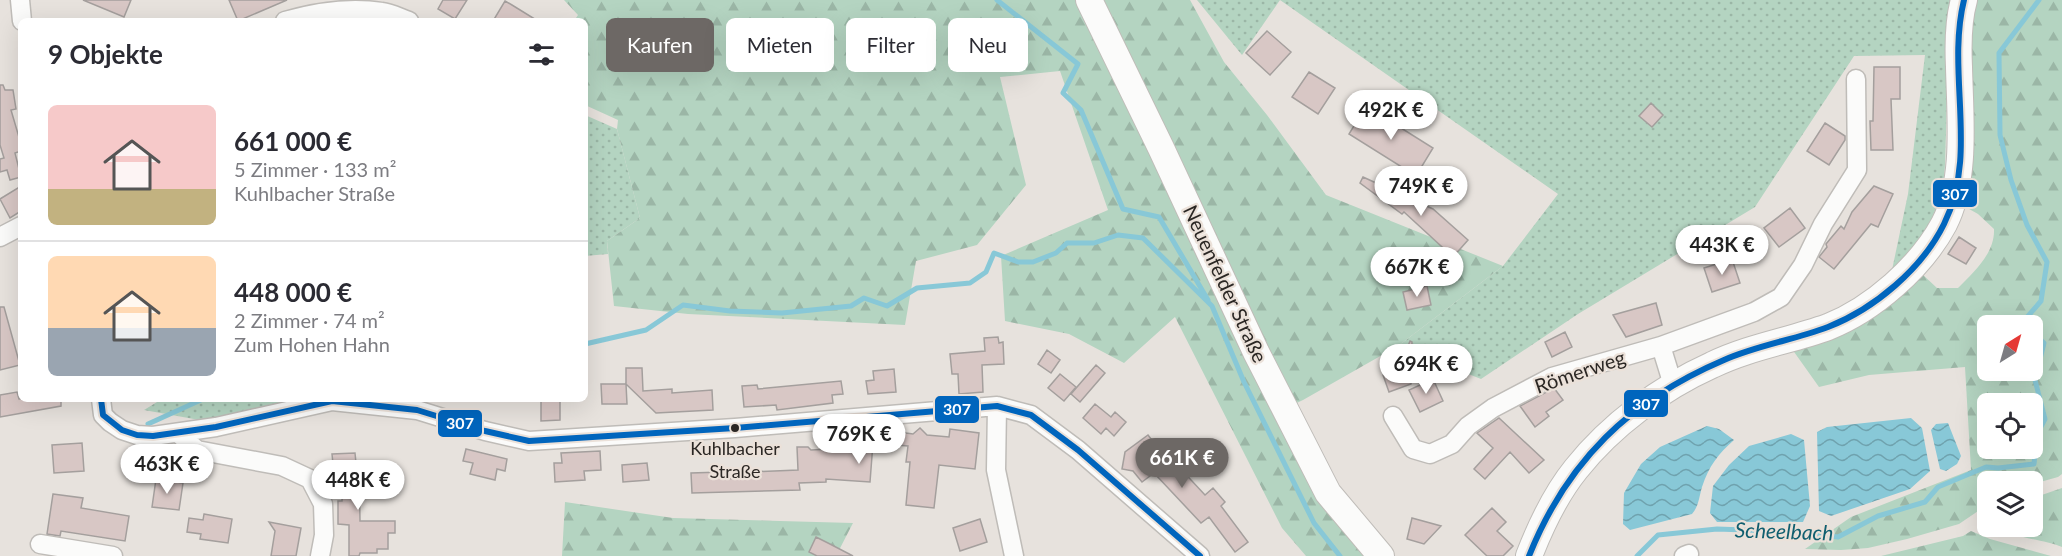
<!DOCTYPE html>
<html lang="de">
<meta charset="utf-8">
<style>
:root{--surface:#fff;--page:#f7f7f7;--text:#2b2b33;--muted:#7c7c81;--line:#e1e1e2;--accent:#6d6865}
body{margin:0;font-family:Lato,sans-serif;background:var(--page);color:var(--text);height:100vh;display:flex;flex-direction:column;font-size:22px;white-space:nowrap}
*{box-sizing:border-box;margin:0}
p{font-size:20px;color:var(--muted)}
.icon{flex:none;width:33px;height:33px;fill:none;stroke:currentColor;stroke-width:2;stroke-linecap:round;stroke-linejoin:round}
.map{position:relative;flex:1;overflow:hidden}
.drawer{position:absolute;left:18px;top:18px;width:570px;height:384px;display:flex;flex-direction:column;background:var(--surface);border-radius:9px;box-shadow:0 6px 24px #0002}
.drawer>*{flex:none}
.hud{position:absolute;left:606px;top:18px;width:570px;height:54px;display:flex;gap:12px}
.needle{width:39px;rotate:37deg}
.controls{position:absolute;left:1977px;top:315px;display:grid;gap:12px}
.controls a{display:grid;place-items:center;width:66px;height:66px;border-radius:9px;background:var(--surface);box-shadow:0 6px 24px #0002;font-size:30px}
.price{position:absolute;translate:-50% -51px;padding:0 14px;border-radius:21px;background:#fff;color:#222;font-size:20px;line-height:39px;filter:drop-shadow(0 2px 3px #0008)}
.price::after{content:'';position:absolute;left:50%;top:36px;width:18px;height:14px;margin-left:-9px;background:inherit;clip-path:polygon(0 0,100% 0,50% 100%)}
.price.current{background:var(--accent);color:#fff}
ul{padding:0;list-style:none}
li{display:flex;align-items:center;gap:18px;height:150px;padding:0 30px}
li+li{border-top:2px solid var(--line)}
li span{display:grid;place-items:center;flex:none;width:168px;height:120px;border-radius:9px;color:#555}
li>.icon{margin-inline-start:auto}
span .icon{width:72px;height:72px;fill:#fffc;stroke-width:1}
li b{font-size:26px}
h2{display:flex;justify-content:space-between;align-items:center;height:72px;padding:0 30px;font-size:26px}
.pill{padding:0 21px;border-radius:9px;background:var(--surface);box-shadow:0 6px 24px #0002;font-size:21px;line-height:54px}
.pill.current{background:var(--accent);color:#fff}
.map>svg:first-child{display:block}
.grass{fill:url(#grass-dots)}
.forest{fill:url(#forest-firs);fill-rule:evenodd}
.water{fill:url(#water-waves)}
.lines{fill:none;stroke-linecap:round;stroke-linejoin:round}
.stream{stroke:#88c8d7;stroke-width:5}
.building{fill:#d8c7c5;stroke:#a49f9d;stroke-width:1.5}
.street-casing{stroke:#bfbcb8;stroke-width:21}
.secondary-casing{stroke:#bfbcb8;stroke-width:28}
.street{stroke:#fbfbfa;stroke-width:18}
.secondary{stroke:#fbfbfa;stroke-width:26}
.bus-1-casing{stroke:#ebe1d9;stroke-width:10}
.bus-1{stroke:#0065bd;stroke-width:6}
.bus-dot{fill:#2b2724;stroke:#ebe1d9;stroke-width:2}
.labels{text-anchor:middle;stroke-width:4.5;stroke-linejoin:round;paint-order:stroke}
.bus-label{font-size:18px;fill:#2b2724;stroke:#ebe1d9}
.street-label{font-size:20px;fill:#2b2724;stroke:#ebe1d9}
.water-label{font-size:21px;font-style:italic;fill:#105e6f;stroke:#ebe1d9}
.line-badge{stroke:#ebe1d9;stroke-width:2}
.badge-label{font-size:16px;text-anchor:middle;font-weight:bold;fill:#fff}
</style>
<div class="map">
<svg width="2062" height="556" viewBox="0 0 2062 556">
<defs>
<pattern id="grass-dots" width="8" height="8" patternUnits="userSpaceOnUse" patternTransform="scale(1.5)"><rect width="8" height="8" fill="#b4d4c1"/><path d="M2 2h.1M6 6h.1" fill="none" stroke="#9bb6a6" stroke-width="1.8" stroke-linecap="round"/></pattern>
<pattern id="forest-firs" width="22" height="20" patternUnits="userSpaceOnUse" patternTransform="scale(1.5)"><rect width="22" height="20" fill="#b4d4c1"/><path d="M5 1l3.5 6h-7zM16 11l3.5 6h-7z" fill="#9bb6a6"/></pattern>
<pattern id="water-waves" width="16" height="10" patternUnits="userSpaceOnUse" patternTransform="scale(1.5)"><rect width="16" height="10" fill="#88c8d7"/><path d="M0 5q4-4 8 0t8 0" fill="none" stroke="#6fa2ae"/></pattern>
</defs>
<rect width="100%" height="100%" fill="#e7e2dd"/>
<path class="grass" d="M 1197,0 L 1951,0 C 1946,44 1947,89 1946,134 C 1945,153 1946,175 1941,193 C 1933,223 1916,251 1892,270 L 1908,194 L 1925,55 L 1854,56 L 1755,207 L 1578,314 L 1481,379 L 1398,346 L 1503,266 L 1558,194 L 1280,0 L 1242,55 Z
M 585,115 L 617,129 L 640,218 L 607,241 L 608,254 L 585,256 Z
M 162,399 L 316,399 L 216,423 L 144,410 Z"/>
<path class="forest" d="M 564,0 L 1190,0 L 1224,62 L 1267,115 L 1326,195 L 1503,266 L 1398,346 L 1303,400 L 1276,413 L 1330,512 L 1364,556 L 1306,556 L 1282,528 L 1175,317 L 1124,363 L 1069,334 L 1005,321 L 1001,256 L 1108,210 L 1060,71 L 1000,77 L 1026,185 L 977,245 L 916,261 L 905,325 L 688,314 L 614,306 L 607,241 L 640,218 L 617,129 L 618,120 L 585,105 L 585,21 L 574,21 L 578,15 Z
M 1972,0 L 2062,0 L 2062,474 L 2058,477 L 2033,484 L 2032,482 L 1988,482 L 1987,505 L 1959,524 L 1907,539 L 1868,548 L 1841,550 L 1805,549 L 1851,517 L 1971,470 L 1965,367 L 1869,375 L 1819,387 L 1792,349 L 1921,273 L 1937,288 L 1958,288 C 1974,272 1995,253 1994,229 L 1978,214 L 1962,205 L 1969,103 ZM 1988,326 L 2032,326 L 2032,370 L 1988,370 ZM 1988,404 L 2032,404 L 2032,448 L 1988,448 Z
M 2062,488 L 2062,547 C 2044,539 2014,539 2000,527 L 2032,526 L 2033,498 Z
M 565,502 L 673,518 L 853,523 L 836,556 L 562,556 Z
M 1971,531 L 1990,539 L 2051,556 L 1881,556 L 1963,536 Z"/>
<path class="water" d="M 1911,418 L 1922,428 L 1930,471 L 1910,489 L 1831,516 L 1819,511 L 1817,432 L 1827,427 Z
M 1948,423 L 1961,456 L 1957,464 L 1946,471 L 1940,469 L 1931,430 L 1936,424 Z
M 1707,426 L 1719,429 L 1734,440 C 1718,454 1709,466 1702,487 C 1699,497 1699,506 1692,514 L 1630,530 L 1623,524 L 1624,493 L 1641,464 L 1660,447 Z
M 1791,434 L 1804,440 L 1810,506 L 1803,522 L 1717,522 L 1710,513 L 1713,486 L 1729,465 L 1749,446 Z"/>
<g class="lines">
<path class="stream" d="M 997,0 L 1078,64 L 1063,93 L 1081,110 L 1123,209 L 1159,217 L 1208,300
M 2026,326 L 2023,322 L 2041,301 L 2047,262 L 2027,225 L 2011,180 L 2000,135 L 1999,53 L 2039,0
M 585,344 L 646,330 L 683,305 L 730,311 L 782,313 L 851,306 L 864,298 L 887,306 L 917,288 L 970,283 L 986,272 L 994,253 L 1018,262 L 1033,262 L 1056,253 L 1067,243 L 1094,243 L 1118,235 L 1143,238 L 1212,306 L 1244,382 L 1314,523 L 1340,556
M 148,424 L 203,399
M 1637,556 L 1658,535 L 1717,529 L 1799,532 L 1838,537 L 1878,516 L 1925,502 L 1938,487 L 1986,467 L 1998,468 L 2034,464 L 2037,434 L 2045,419 L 2035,380 L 2044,343 L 2032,332"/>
</g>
<path class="building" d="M 83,0 L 131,0 L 124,17 Z
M 229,0 L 287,0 L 238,21 Z
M 443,0 L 467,0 L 455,19 L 438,9 Z
M 505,1 L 512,5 L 538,21 L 493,21 Z
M 1267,31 L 1291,52 L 1270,75 L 1246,53 Z
M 1874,67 L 1900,67 L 1900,99 L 1891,99 L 1893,150 L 1871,150 L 1870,121 L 1873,121 Z
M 1309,72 L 1335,88 L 1318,114 L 1292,97 Z
M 0,85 L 3,85 L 5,90 L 13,90 L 16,109 L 11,110 L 21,144 L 21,151 L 15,153 L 21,177 L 10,180 L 7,170 L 0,172 L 0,159 L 4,158 L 0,145 Z
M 1651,103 L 1663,115 L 1652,127 L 1639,116 Z
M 1366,106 L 1433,148 L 1416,176 L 1349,134 Z
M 1825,123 L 1845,136 L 1845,140 L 1829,165 L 1807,151 Z
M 1363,177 L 1433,209 L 1468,240 L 1453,257 L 1404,212 L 1402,214 L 1360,183 Z
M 21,186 L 21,211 L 10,218 L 0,199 Z
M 1874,186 L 1893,194 L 1878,227 L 1871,224 L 1834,269 L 1819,257 L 1827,247 L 1826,244 L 1841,226 L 1844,229 L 1852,212 Z
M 1790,208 L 1805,228 L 1779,247 L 1764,228 Z
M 1959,237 L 1976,248 L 1966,264 L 1948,254 Z
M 1732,259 L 1740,283 L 1712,292 L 1704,268 Z
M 1427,286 L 1431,305 L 1407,310 L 1403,292 Z
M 1656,303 L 1662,325 L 1626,337 L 1613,315 Z
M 0,307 L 4,307 L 20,365 L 0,370 Z
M 1565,332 L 1572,347 L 1552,357 L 1545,342 Z
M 998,337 L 999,343 L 1003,342 L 1004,364 L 982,365 L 983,392 L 959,394 L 958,374 L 952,374 L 950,354 L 985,351 L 984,338 Z
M 1410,341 L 1412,342 L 1411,384 L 1389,392 L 1383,375 L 1399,369 Z
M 1047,350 L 1060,360 L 1051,373 L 1038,364 Z
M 1096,365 L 1105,373 L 1080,402 L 1071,394 Z
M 626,368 L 642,368 L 643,391 L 672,389 L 672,393 L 712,390 L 713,410 L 656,413 L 626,384 L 627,404 L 602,404 L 601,384 L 626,384 Z
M 894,369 L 896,392 L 868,394 L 866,381 L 874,380 L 873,371 Z
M 1060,374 L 1076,387 L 1064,401 L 1048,388 Z
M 1433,379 L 1443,401 L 1420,412 L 1409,390 Z
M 841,381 L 843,394 L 832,395 L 833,403 L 777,410 L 776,405 L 744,407 L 742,386 L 757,385 L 758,389 Z
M 1554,388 L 1563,400 L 1546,412 L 1549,416 L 1535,427 L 1520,406 Z
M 17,392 L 19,399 L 61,399 L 61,406 L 0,417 L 0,395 Z
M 541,400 L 560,400 L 560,420 L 541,421 Z
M 1095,404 L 1111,417 L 1115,412 L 1126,422 L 1114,436 L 1106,428 L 1101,434 L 1083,418 Z
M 1499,418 L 1544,460 L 1529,473 L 1510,452 L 1485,479 L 1474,469 L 1493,448 L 1477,433 Z
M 892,426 L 906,433 L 913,434 L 920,428 L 927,435 L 949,437 L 950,429 L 979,433 L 975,469 L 939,465 L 934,508 L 906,505 L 910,462 L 906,462 L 908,446 L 873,443 L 870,482 L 826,479 L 826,482 L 799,483 L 800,490 L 692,493 L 691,473 L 722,472 L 722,479 L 747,478 L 747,472 L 798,470 L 797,447 L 808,447 L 811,450 L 830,449 L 830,438 L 873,442 L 871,428 Z
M 1148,435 L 1174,469 L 1178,466 L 1205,495 L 1213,488 L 1225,502 L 1221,506 L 1248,542 L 1235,552 L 1209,517 L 1201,523 L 1154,473 L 1142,482 L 1133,471 L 1122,469 L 1125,452 Z
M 82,443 L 84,471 L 54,473 L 52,445 Z
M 466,449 L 507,459 L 505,471 L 497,469 L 495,480 L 470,474 L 473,463 L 463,461 Z
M 600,451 L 601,470 L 584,471 L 585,480 L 555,482 L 554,463 L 562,463 L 561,453 Z
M 355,453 L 356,463 L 359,463 L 360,521 L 395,521 L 395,533 L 388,533 L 388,549 L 377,549 L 377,553 L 360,553 L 359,556 L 349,556 L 349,525 L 338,524 L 338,501 L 342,501 L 343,474 L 334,474 L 332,454 Z
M 149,454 L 162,456 L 161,469 L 147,468 Z
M 647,463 L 649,480 L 623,482 L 622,465 Z
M 156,479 L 183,483 L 179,510 L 152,507 Z
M 53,494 L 83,498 L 81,508 L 129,516 L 125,541 L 61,531 L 60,536 L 47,534 Z
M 1492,508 L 1506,522 L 1497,531 L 1513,546 L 1503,556 L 1487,556 L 1465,535 Z
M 204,514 L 232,519 L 228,543 L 200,539 L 201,534 L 187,532 L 189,518 L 203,520 Z
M 1412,518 L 1441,526 L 1424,544 L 1407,539 Z
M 980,519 L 987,542 L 960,551 L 953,528 Z
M 269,522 L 301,528 L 296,556 L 271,556 L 275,531 Z
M 816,537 L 828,543 L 853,556 L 817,556 L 809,552 Z"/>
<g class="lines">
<g class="street-casing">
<path id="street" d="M 20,0 L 22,21
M 285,21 C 316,12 351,7 382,12 C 391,13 400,18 409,21
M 0,237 L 21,226
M 1673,385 L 1661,346 L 1754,312 L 1781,297 L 1803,265 L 1823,224 L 1857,170 L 1856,79
M 101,399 L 103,415 L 110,422 L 122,430 L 137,435 L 153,436 L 216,427 L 332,401 L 417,410 L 485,431 L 529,441 L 735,428 L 997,406 L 1031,415 L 1078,450 L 1200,556
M 997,406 L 996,470 L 1014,556
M 1393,416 L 1413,449 L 1430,454 L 1452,444 L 1468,426 L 1493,408 L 1552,377 L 1661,346
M 178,433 L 197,450 L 282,466 L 310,479 L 323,504 L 324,535 L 320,556
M 40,544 L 113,556
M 1684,556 L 1689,554"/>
</g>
<g class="secondary-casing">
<path id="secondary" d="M 1089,0 L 1161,148 L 1256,352 L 1328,493 L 1381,556
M 1529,556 C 1541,525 1555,495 1576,469 C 1611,425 1661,388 1712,365 C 1749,347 1789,341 1828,327 C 1873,309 1921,267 1944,224 C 1967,179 1960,116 1959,67 C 1958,46 1958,21 1964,0"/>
</g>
<use href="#street" class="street"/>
<use href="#secondary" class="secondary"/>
<g class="bus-1-casing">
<path id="bus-1" d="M 101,399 L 103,415 L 122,430 L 137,435 L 153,436 L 216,427 L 332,401 L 417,410 L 485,431 L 529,441 L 735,428 L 997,406 L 1031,415 L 1078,450 L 1200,556
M 1529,556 C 1567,461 1630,400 1724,360 C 1758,345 1794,340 1828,327 C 1874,309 1922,269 1944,224 C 1979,154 1946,73 1964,0"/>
</g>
<use href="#bus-1" class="bus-1"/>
</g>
<circle class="bus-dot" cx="735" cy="428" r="5"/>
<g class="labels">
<g class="bus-label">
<text x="735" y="455">Kuhlbacher<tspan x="735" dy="23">Straße</tspan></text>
</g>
<g class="street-label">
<text transform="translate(1225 284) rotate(65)" y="7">Neuenfelder Straße</text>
<text transform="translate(1580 372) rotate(-19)" y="7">Römerweg</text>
</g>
<g class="water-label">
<text transform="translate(1784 532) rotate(2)" y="7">Scheelbach</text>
</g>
</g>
<g class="line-badge">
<rect x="1932" y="179" width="46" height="29" rx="6" fill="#0065bd"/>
<rect x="1623" y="389" width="46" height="29" rx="6" fill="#0065bd"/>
<rect x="934" y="395" width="46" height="29" rx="6" fill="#0065bd"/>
<rect x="437" y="409" width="46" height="29" rx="6" fill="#0065bd"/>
</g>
<g class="badge-label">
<text x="1955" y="200">307</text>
<text x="1646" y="410">307</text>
<text x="957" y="415">307</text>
<text x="460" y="429">307</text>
</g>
</svg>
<div class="controls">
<a><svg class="needle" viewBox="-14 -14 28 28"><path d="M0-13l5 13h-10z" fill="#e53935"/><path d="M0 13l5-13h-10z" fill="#7c7c81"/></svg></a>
<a><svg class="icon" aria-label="locate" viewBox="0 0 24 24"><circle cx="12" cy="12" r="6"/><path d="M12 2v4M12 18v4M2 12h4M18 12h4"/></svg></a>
<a><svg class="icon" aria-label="layers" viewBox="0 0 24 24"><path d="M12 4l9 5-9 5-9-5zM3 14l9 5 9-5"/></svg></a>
</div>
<b class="price" style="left:1391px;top:141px">492K €</b>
<b class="price" style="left:1421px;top:217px">749K €</b>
<b class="price" style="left:1722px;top:276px">443K €</b>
<b class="price" style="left:1417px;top:298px">667K €</b>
<b class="price" style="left:1426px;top:395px">694K €</b>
<b class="price" style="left:859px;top:465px">769K €</b>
<b class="price current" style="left:1182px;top:489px">661K €</b>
<b class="price" style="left:167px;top:495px">463K €</b>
<b class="price" style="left:358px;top:511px">448K €</b>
<div class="hud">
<a class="pill current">Kaufen</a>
<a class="pill">Mieten</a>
<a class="pill">Filter</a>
<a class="pill">Neu</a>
</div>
<section class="drawer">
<h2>9 Objekte<svg class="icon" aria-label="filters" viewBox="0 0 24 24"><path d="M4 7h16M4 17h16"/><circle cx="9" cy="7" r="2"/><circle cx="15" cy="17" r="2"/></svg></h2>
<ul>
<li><span style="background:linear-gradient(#f6c9c9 70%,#c2b280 0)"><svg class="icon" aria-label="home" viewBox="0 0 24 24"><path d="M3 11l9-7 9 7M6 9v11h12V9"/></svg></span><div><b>661 000 €</b><p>5 Zimmer · 133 m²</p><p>Kuhlbacher Straße</p></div></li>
<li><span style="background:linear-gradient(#ffd9b3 60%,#9aa5b1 0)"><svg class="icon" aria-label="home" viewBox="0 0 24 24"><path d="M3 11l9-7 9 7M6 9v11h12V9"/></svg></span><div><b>448 000 €</b><p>2 Zimmer · 74 m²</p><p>Zum Hohen Hahn</p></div></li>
</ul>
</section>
</div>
